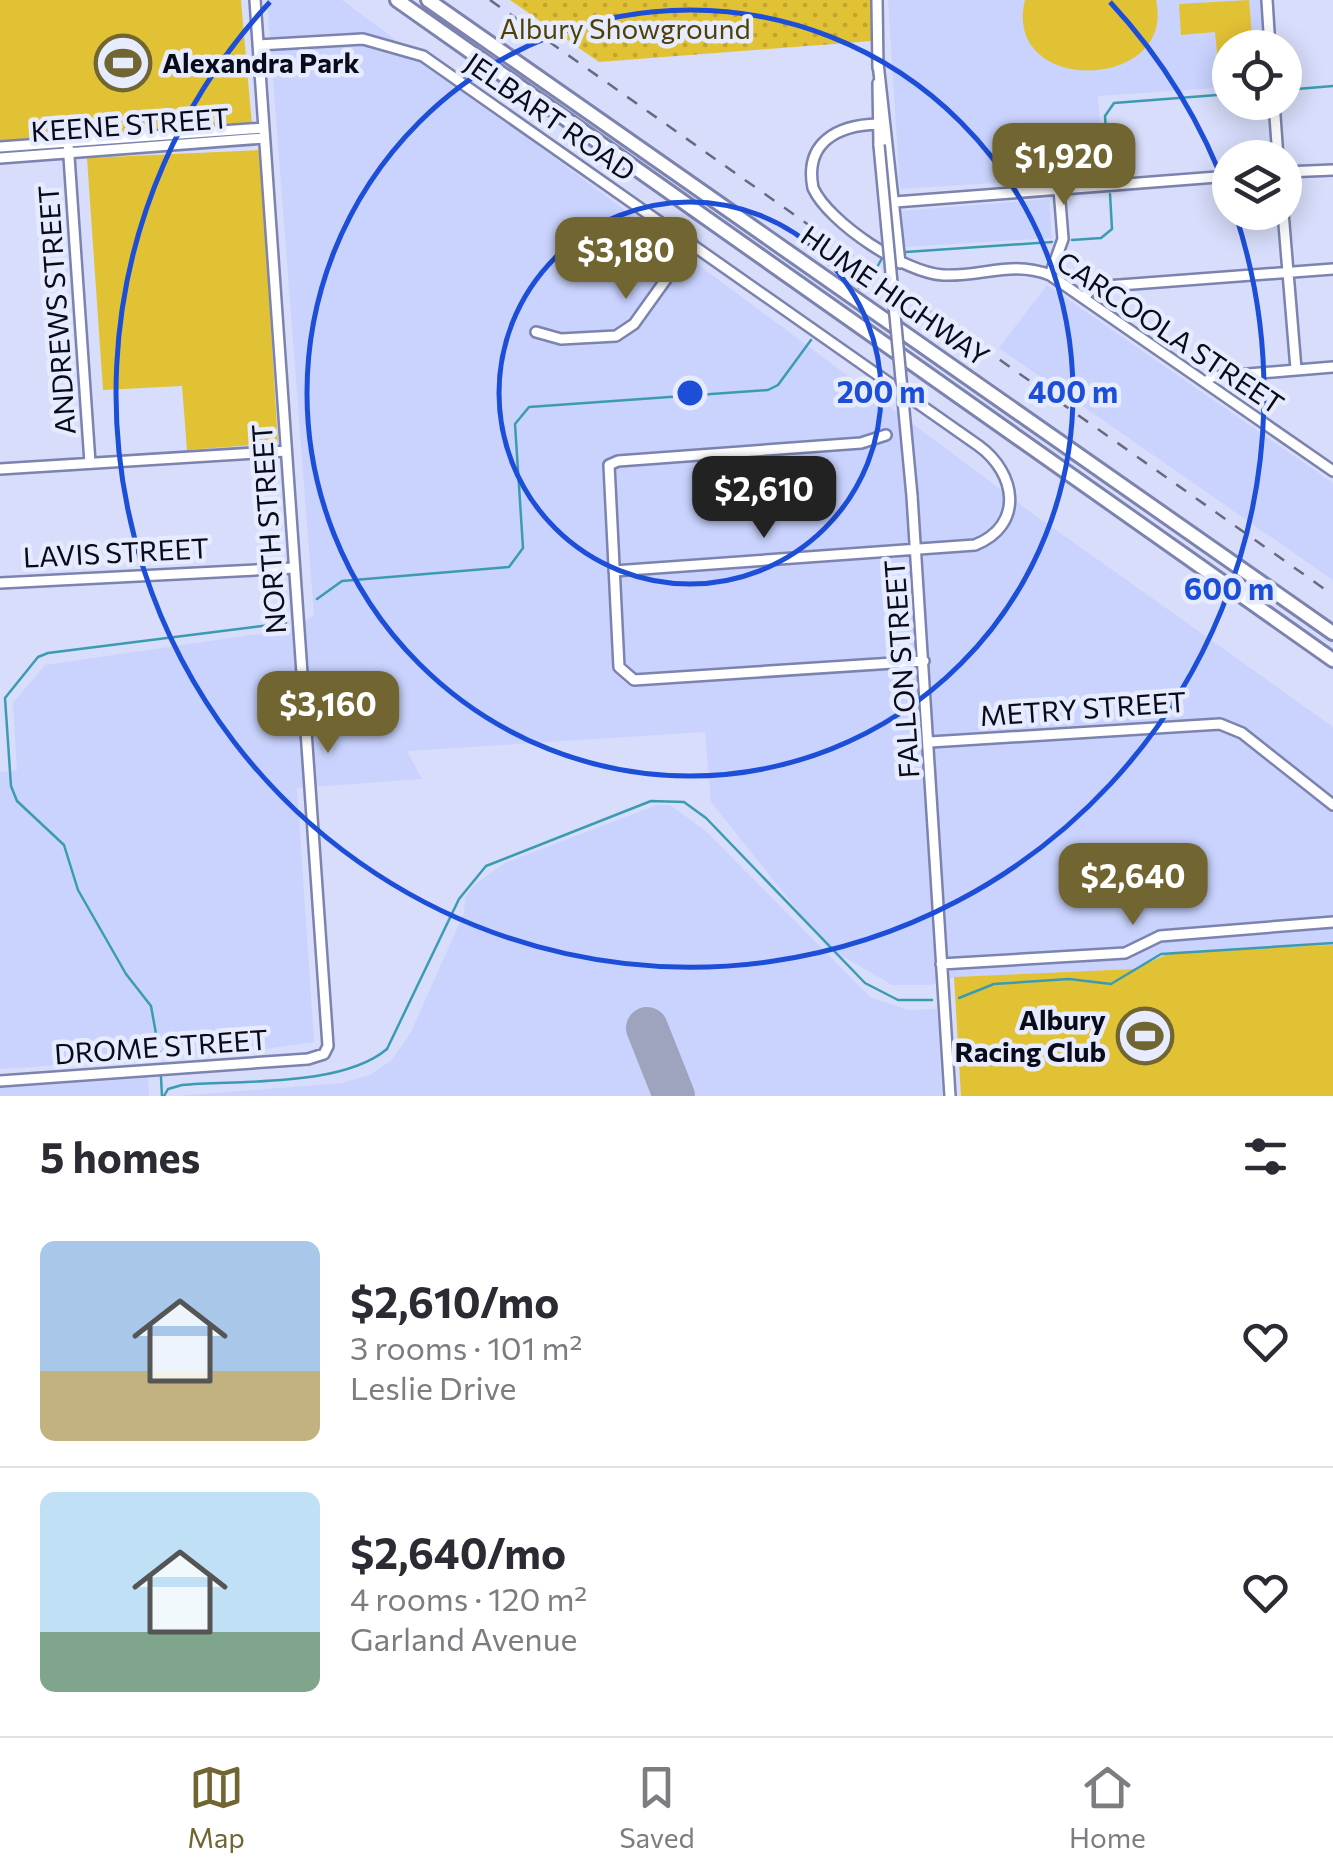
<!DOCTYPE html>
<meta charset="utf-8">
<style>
:root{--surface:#fff;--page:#f2f2f3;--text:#2b2b33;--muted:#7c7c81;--line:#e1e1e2;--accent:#716532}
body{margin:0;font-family:Commissioner,sans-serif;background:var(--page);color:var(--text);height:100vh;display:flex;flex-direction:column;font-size:38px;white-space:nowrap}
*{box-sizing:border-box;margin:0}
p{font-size:32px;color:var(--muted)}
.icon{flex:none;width:55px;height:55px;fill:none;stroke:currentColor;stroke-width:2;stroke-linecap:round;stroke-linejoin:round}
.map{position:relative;height:1096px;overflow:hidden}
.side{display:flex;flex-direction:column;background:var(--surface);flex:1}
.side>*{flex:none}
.controls{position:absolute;left:1212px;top:30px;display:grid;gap:20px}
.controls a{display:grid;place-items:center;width:90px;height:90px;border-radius:50%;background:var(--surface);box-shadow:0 5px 25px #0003;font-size:50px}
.price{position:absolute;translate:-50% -85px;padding:0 22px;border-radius:20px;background:var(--accent);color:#fff;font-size:32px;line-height:65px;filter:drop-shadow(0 2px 5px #0008)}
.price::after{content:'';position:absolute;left:50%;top:60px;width:30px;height:22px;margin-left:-15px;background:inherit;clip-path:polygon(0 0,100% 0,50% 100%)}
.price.selected{background:#222;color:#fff}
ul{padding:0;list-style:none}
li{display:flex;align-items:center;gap:30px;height:250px;padding:0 40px}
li+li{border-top:2px solid var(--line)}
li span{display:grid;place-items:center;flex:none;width:280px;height:200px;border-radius:15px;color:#555}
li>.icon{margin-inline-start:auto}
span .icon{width:120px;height:120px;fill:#fffc;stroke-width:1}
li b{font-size:42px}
h2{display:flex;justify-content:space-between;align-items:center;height:120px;padding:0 40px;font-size:42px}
.menu{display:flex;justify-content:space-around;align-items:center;height:140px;border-top:2px solid var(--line);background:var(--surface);font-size:28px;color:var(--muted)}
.menu a{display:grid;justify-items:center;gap:5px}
.menu .selected{color:var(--accent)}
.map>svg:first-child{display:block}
.built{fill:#c9d3fe}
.green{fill:#e2c235}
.park{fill:url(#park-dots)}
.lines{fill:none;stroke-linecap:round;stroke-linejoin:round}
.stream{stroke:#3b9bb0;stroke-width:2.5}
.runway{stroke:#9ea4bd;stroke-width:42}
.minor-casing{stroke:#7b83ae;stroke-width:14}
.highway-casing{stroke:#7b83ae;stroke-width:18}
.minor{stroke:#fff;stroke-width:9}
.highway{stroke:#fff;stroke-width:12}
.rail{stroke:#666a80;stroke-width:2.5;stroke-dasharray:12 12;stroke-linecap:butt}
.minor-bridge-casing{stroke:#7b83ae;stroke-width:14;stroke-linecap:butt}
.minor-bridge{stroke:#fff;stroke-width:9}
.ring{fill:none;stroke:#1d4ed8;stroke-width:5}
.labels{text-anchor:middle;stroke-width:9;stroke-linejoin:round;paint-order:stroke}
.park-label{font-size:28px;fill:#4f4106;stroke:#e6ebfe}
.poi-label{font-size:28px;font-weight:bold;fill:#090b1b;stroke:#e6ebfe;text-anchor:start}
.street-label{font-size:28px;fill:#090b1b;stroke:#e6ebfe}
.centre{fill:#1d4ed8;stroke:#e6ebfe;stroke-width:5}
.ring-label{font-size:30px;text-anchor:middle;font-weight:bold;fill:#1d4ed8;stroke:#e6ebfe;stroke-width:9;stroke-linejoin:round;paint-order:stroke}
</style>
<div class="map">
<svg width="1333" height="1096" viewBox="0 0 1333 1096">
<defs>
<pattern id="park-dots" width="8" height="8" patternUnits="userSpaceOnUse" patternTransform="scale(2.5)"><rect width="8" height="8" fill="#e2c235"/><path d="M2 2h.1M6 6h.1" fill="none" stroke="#c1a52e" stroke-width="1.8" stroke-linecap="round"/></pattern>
</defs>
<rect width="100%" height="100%" fill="#d7ddfa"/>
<path class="built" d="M 267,0 L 342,0 L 1035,515 L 1333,727 L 1333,945 L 1173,952 L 1133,969 L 954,977 L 930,985 L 892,985 L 827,947 L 711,802 L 705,732 L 407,751 L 422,779 L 297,788 L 314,1042 L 229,1054 L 0,1069 L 0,772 L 17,770 L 13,703 L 45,665 L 286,630 L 314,616 Z
M 888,0 L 1261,0 L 1265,47 L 1230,48 L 1230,87 L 1098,96 L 1103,176 L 900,189 Z
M 1049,199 L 1052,238 L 904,247 L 902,211 Z
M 1047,285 L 1333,483 L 1333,580 L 999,348 Z
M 657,805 L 670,805 L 707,832 L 870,997 L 908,1010 L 937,1009 L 942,1096 L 178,1096 L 342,1083 L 370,1075 L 392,1060 L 411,1032 L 464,913 L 465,897 L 475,884 L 505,863 Z
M 148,1078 L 149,1096 L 0,1096 L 0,1088 Z"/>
<path class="green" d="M 0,0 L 241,0 L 252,126 L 0,143 Z
M 1025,0 L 1156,0 C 1177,92 1001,96 1025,0 Z
M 1249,0 L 1253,47 L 1230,48 L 1230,61 L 1218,62 L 1215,32 L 1181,35 L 1179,4 Z
M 260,150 L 278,443 L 187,450 L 182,386 L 103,390 L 87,158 Z
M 1333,945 L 1333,1096 L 961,1096 L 954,977 L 1133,969 L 1173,952 Z"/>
<path class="park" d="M 510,0 L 871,0 L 872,41 L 599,62 Z"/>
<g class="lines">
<path class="stream" d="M 1285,90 L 1333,86
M 1109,177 L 1105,116 L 1114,103 L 1230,94
M 1072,240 L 1101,238 L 1112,229 L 1110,194
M 906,252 L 1052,242
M 876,269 L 881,260
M 859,288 L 872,275
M 317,599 L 342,581 L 509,567 L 523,548 L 515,424 L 529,407 L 768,390 L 778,385 L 811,340
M 959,998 L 994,984 L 1069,979 L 1111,984 L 1161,954 L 1333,943
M 160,1056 L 151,1006 L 126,974 L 78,890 L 64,845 L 17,801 L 11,786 L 5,698 L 38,657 L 48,653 L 286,623
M 161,1077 L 162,1096
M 164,1096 L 168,1089 L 182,1085 C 241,1080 342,1087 387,1049 L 459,899 L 486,866 L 651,801 L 684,802 L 706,818 L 865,983 L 898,1000 L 932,1000"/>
<path class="runway" d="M 647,1028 L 674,1096"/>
<g class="minor-casing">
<path id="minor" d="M 877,0 L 878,68
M 1267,0 L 1270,48
M 258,45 L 363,39 L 423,56 L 979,446 C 1016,473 1025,525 975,545 L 614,571
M 878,63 L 900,263
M 878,83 L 879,145
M 1274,102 L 1278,158
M 878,124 C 838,125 804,142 813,188 C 829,223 905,273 943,275 C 982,277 1012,260 1050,275 L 1333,471
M 68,142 L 90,463
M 0,147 L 264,128
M 0,158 L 264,138
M 1285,172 L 1333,170
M 895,202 L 1230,176
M 1283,212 L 1296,369
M 1050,275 L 1063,239 L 1059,189
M 1084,298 L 1093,287 L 1333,269
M 536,332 L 561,339 L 616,336 L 634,324 L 692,243
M 1206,383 L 1211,377 L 1333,367
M 886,435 L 861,443 L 618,461 L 609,465 L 619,667 L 634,680 L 924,661
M 0,469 L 286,451
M 912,496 L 950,1096
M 0,583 L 294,568
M 930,742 L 1220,724 L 1242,733 L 1333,805
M 941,964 L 1125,953 L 1160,936 L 1333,922
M 0,1081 L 308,1059 L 324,1054 L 328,1046 L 255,0"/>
</g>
<g class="highway-casing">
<path id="highway" d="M 397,0 L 1333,660
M 428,0 L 1333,633"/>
</g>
<use href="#minor" class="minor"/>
<use href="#highway" class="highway"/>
<path class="rail" d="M 490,0 L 1333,595"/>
<g class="minor-bridge-casing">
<path id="minor-bridge" d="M 879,145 L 912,496"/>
</g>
<use href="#minor-bridge" class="minor-bridge"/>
</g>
<g class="ring">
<circle cx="690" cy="393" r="191"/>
<circle cx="690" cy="393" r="383"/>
<path d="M1110 2A574 574 0 0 1 1229 197M1236 216A574 574 0 1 1 270 2"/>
</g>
<defs>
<g id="stadium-ring" transform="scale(2.875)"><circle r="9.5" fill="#e6ebfe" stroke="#716532" stroke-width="1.5"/><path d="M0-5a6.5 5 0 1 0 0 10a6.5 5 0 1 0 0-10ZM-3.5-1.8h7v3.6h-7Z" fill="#716532"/></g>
</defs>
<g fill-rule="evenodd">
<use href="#stadium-ring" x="123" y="63"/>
<use href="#stadium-ring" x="1145" y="1036"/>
</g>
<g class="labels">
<g class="park-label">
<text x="625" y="39">Albury Showground</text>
</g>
<g class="poi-label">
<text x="162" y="73">Alexandra Park</text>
<text x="1106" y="1030" text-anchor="end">Albury<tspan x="1106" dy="32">Racing Club</tspan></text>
</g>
<g class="street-label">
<text transform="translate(550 117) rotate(35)" y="10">JELBART ROAD</text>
<text transform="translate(130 125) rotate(-4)" y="10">KEENE STREET</text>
<text transform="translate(895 296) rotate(35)" y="10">HUME HIGHWAY</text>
<text transform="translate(57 310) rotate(-94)" y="10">ANDREWS STREET</text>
<text transform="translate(1170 333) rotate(34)" y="10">CARCOOLA STREET</text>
<text transform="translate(269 529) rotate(-94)" y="10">NORTH STREET</text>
<text transform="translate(116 553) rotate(-3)" y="10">LAVIS STREET</text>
<text transform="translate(902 669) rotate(-94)" y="10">FALLON STREET</text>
<text transform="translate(1083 709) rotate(-4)" y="10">METRY STREET</text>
<text transform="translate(161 1047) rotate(-4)" y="10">DROME STREET</text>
</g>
</g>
<circle cx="690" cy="393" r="15" class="centre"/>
<g class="ring-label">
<text x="881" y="403">200 m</text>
<text x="1073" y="403">400 m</text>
<text x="1229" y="600">600 m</text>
</g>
</svg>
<div class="controls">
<a><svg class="icon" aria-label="locate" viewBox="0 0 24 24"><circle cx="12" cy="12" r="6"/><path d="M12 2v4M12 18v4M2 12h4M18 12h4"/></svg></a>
<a><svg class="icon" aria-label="layers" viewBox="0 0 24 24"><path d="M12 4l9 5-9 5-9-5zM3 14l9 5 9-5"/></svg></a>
</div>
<b class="price" style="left:1064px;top:208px">$1,920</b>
<b class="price" style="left:626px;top:302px">$3,180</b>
<b class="price selected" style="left:764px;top:541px">$2,610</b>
<b class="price" style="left:328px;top:756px">$3,160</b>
<b class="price" style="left:1133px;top:928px">$2,640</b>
</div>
<section class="side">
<h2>5 homes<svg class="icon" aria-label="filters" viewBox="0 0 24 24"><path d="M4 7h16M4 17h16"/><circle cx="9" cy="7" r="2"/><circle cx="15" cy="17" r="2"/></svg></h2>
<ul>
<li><span style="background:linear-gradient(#a9c7e8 65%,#c2b280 0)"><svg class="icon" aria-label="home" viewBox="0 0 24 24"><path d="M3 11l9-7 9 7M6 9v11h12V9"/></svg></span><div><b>$2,610/mo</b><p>3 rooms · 101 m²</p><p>Leslie Drive</p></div><svg class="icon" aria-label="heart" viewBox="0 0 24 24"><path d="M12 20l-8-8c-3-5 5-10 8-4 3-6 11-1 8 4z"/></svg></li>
<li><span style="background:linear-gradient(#bfe0f5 70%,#7fa58c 0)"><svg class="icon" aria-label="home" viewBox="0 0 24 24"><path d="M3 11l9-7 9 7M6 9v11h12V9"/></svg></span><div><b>$2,640/mo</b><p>4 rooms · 120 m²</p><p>Garland Avenue</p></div><svg class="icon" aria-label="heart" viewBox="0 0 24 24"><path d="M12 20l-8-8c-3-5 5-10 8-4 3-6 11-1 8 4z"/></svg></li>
</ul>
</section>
<nav class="menu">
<a class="selected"><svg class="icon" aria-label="map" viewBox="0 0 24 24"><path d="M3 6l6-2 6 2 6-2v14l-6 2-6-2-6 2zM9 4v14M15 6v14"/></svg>Map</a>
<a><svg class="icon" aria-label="saved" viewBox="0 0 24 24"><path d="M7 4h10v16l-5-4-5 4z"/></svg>Saved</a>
<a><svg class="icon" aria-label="home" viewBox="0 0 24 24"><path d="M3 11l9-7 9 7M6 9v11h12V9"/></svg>Home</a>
</nav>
